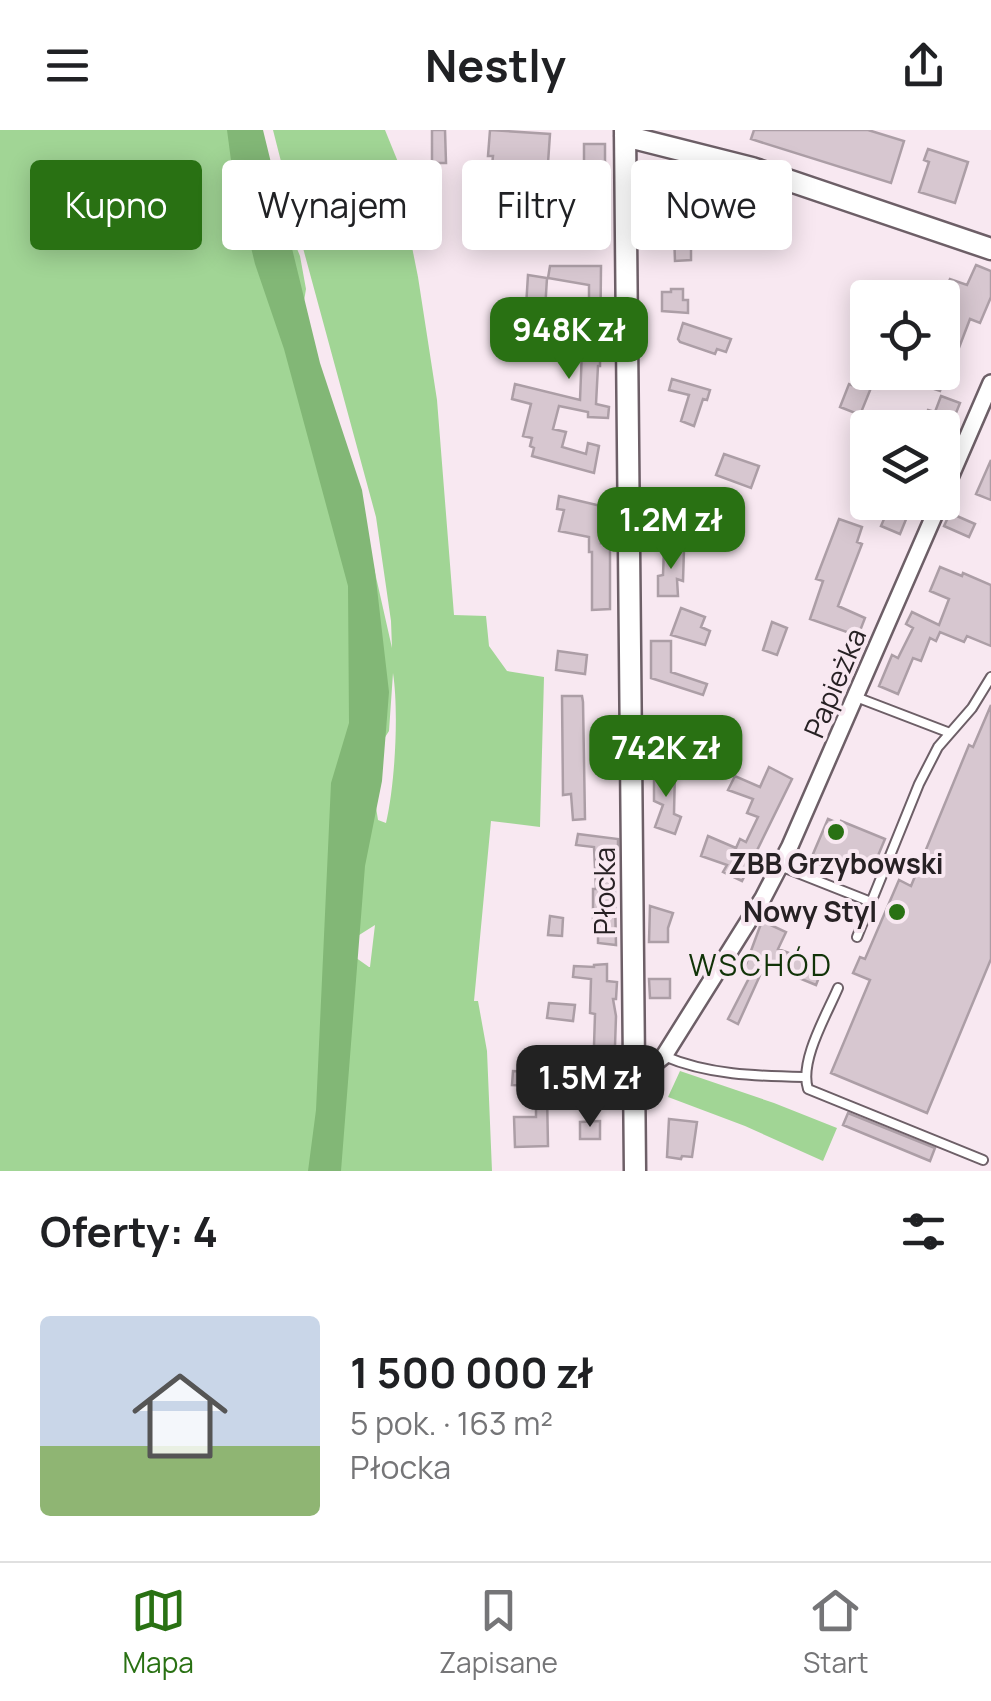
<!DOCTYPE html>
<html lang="pl">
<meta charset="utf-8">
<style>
:root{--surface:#fff;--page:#f2f2f2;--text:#202124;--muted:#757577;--line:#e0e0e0;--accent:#297113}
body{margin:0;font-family:Manrope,sans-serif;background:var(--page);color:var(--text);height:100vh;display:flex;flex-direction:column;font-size:38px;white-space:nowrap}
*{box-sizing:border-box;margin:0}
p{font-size:32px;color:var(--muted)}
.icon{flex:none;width:55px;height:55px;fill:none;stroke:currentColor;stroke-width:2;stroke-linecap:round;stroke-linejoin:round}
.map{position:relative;height:1041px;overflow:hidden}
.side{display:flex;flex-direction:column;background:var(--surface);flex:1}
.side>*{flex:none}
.guide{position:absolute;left:30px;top:30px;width:932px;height:90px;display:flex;gap:20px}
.controls{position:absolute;left:850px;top:150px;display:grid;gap:20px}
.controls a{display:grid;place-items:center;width:110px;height:110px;border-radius:10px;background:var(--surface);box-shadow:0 5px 25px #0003;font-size:50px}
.price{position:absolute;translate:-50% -85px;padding:0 22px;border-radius:20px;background:var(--accent);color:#fff;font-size:32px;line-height:65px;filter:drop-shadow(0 2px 5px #0008)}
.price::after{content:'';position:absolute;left:50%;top:60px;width:30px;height:22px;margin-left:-15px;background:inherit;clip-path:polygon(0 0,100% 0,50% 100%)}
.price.current{background:#222;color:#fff}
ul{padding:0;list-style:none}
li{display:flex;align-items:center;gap:30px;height:250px;padding:0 40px}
li span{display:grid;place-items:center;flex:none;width:280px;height:200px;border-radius:10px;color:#555}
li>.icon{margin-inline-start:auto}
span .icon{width:120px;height:120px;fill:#fffc;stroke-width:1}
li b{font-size:42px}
h2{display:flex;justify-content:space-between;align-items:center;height:120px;padding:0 40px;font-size:42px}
.tag{padding:0 35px;border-radius:10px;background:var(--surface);box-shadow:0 5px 25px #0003;font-size:35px;line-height:90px}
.tag.current{background:var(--accent);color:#fff}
header{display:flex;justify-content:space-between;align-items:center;height:130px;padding:0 40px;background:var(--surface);font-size:45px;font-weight:700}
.menu{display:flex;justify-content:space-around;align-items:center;height:140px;border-top:2px solid var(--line);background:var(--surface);font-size:28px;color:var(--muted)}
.menu a{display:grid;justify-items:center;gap:5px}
.menu .current{color:var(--accent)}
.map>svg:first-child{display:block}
.green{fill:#a1d595;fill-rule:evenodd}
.water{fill:#82b776}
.building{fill:#d7c7d0;stroke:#ac9ea6;stroke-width:2.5}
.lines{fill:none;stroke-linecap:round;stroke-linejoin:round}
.lane-casing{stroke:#6d5f67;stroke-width:12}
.street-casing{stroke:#6d5f67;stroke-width:20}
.secondary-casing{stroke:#6d5f67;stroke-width:25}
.lane{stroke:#fff;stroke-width:8}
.street{stroke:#fff;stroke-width:15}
.secondary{stroke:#fff;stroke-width:20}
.poi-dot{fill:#297113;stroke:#f8e8f1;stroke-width:4}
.labels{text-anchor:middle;stroke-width:8;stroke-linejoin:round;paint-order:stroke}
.street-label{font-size:28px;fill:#272124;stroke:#f8e8f1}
.poi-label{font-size:28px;font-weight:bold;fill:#272124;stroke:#f8e8f1}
.neighbourhood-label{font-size:30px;letter-spacing:2.5px;fill:#113308;stroke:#f8e8f1}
</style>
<header><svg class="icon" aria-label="menu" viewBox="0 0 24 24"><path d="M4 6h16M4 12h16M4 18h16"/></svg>Nestly<svg class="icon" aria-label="share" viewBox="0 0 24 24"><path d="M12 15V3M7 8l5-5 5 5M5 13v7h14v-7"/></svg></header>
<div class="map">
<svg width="991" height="1041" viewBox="0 0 991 1041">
<rect width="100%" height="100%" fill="#f8e8f1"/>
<path class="green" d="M 0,0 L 256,0 L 284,87 L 300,126 L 306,159 L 302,183 L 367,407 L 392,518 L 391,491 L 376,387 L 303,118 L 273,0 L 385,0 L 411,64 L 402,67 L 418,147 L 437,270 L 454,485 L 486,486 L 489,516 L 507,541 L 544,547 L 540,697 L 491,691 L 474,871 L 478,871 L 487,921 L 492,1041 L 0,1041 ZM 393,543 C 399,582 395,655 386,693 L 378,690 L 375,671 L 375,623 L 389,601 ZM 375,795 L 370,837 L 369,837 L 352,825 L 356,807 Z
M 680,941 L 774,973 L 837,998 L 823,1031 L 745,996 L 668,967 Z"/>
<path class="water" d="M 227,0 L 263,0 L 320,233 L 362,360 L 375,441 L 389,562 L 382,651 L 365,736 L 341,1041 L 308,1041 L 316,980 L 331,653 L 349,593 L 348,456 L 284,219 L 255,134 L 232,38 Z"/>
<path class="building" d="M 432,0 L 445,0 L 446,33 L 432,33 Z
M 490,0 L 550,4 L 546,62 L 490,55 L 493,26 L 488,26 Z
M 754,0 L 868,0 L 904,11 L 891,53 L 751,9 Z
M 584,14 L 605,14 L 605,42 L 584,42 Z
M 928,19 L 968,32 L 955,73 L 919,62 L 929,32 L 924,30 Z
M 717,56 L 771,73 L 770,77 L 779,80 L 779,95 L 769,109 L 760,106 L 759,110 L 718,97 L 720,91 L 686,93 L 685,81 L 691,76 L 695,63 L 701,59 L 711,60 Z
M 523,84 L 547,89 L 543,105 L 520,100 Z
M 555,98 L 572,101 L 570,112 L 553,109 Z
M 674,104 L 691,105 L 691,130 L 675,131 Z
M 976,135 L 991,141 L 991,167 L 980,193 L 970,189 L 952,236 L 942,231 L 942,167 L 950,149 L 967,155 Z
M 550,136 L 601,136 L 600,236 L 598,236 L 596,274 L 609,277 L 608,288 L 588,287 L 588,282 L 559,276 L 553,299 L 566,302 L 562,317 L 586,324 L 588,313 L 599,316 L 594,343 L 532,326 L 534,318 L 530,316 L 532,308 L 523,306 L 531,274 L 512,269 L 515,254 L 580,270 L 583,194 L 578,194 L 579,181 L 589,181 L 589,155 L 548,148 Z
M 528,145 L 547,148 L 545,180 L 526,177 Z
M 671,159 L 683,159 L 683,170 L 688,170 L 688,183 L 662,181 L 662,162 L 671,162 Z
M 683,193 L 731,209 L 726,222 L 717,219 L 715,224 L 680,212 L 678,209 Z
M 917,242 L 947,242 L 940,261 L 913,252 Z
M 860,248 L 873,253 L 860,285 L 840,277 L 849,254 L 857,257 Z
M 672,249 L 710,260 L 707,270 L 703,269 L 694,296 L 681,291 L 689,265 L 669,260 Z
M 941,266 L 960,273 L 950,298 L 921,298 L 928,280 L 935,282 Z
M 724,324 L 759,336 L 751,358 L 716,345 Z
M 991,330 L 991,370 L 976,364 Z
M 559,366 L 601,376 L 601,413 L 610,412 L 610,479 L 592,480 L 592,422 L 589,422 L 589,407 L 559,401 L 564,380 L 557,379 Z
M 890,375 L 909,382 L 900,404 L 881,396 Z
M 950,383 L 975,394 L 969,407 L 944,396 Z
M 653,385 L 668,386 L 668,397 L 672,397 L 671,409 L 643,400 L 643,395 L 653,396 Z
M 839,389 L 862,397 L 857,412 L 862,414 L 838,476 L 865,488 L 858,506 L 810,489 L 823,451 L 816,449 Z
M 664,418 L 684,419 L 683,451 L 677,449 L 678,466 L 658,466 L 658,446 L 663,445 Z
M 940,437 L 962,446 L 963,443 L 991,455 L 991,516 L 967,506 L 964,512 L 940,502 L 936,511 L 930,508 L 921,531 L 913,528 L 898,564 L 879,556 L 892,525 L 898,528 L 913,498 L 906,494 L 912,482 L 939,495 L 949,469 L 930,461 Z
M 681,478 L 705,487 L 701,497 L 710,501 L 705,515 L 671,505 Z
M 772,492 L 787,498 L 777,525 L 763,520 Z
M 651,511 L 671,511 L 671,542 L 707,554 L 703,565 L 651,548 Z
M 558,521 L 587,525 L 585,544 L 556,540 Z
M 562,566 L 582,566 L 583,572 L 585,689 L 573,690 L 571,664 L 563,665 Z
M 991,575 L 991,829 L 927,983 L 831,943 L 870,850 L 853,843 L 860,827 L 865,829 L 899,750 L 911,756 L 969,615 L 973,617 Z
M 659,597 L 680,603 L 674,624 L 654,619 Z
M 769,637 L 792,649 L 742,751 L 723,742 L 727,735 L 701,726 L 708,706 L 736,718 L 740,709 L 746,712 L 758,687 L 747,683 L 753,669 L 728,660 L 735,646 L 760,657 Z
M 654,639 L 675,639 L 674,684 L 681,687 L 675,704 L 655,697 L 663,675 L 654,671 Z
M 828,689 L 840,694 L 841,691 L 885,709 L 872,740 L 843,728 L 835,741 L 817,733 L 819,726 L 813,724 Z
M 578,704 L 618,709 L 618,719 L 614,719 L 616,815 L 598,813 L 598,801 L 593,800 L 593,759 L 596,759 L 594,717 L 576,715 Z
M 650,776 L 673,783 L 668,798 L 668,812 L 649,812 Z
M 550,786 L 563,788 L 562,806 L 548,805 Z
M 762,791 L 786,802 L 778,819 L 808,830 L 805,836 L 821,842 L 816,855 L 794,846 L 795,843 L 766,832 L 738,894 L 728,889 L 749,848 L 742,845 Z
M 607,834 L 607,851 L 617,852 L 616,869 L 613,869 L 616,886 L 615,916 L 594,916 L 595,884 L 590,883 L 591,849 L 573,847 L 574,836 L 594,837 L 594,835 Z
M 649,849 L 670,849 L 670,868 L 650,868 Z
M 549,873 L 575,875 L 573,891 L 547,888 Z
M 549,933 L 572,935 L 570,965 L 547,964 L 548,1016 L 515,1017 L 514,987 L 536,987 L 536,956 L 512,955 L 513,941 L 548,943 Z
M 848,983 L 935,1018 L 930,1031 L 843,995 Z
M 669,989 L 697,992 L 692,1027 L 682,1026 L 681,1029 L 667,1027 Z
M 600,991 L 600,1009 L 580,1009 L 580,992 Z"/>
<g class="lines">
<g class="lane-casing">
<path id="lane" d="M 856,567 L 950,603
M 780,736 L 871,772
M 857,807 L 919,654 L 938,617 L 972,578 L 991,547
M 838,858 C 827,884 799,931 808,959 L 983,1030
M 664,926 C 708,945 756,946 804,947"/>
</g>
<g class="street-casing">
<path id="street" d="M 942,366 L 991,253
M 634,940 L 649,938 L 664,926 L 763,768 L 790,716 L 940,372"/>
</g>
<g class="secondary-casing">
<path id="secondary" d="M 625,0 L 635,1041
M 625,6 L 752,38 L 991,119"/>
</g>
<use href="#lane" class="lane"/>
<use href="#street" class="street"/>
<use href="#secondary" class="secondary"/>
</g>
<g class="poi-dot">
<circle cx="836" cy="702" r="10"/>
<circle cx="897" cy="782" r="10"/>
</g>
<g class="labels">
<g class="street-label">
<text transform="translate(835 553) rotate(-67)" y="10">Papieżka</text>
<text transform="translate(605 761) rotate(-90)" y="10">Płocka</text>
</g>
<g class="poi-label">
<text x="836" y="744">ZBB Grzybowski</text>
<text x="877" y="792" text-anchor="end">Nowy Styl</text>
</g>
<g class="neighbourhood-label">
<text x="761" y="846">WSCHÓD</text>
</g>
</g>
</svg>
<div class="controls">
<a><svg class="icon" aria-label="locate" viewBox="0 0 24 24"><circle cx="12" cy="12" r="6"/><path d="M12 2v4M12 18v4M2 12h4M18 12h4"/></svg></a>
<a><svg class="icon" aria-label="layers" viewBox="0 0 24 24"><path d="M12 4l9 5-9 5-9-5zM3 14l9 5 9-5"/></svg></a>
</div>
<b class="price" style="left:569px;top:252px">948K zł</b>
<b class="price" style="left:671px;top:442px">1.2M zł</b>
<b class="price" style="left:666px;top:670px">742K zł</b>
<b class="price current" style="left:590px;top:1000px">1.5M zł</b>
<div class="guide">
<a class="tag current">Kupno</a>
<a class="tag">Wynajem</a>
<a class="tag">Filtry</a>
<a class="tag">Nowe</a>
</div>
</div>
<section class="side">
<h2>Oferty: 4<svg class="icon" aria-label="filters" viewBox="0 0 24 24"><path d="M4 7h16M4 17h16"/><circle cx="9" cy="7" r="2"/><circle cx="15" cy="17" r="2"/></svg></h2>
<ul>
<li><span style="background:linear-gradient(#c9d6e8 65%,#8fb573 0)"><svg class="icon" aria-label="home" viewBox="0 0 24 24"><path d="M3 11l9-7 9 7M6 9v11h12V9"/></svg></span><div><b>1 500 000 zł</b><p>5 pok. · 163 m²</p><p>Płocka</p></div></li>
</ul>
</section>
<nav class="menu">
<a class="current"><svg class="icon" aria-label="map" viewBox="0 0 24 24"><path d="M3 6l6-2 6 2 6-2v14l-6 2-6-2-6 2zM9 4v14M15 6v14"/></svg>Mapa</a>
<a><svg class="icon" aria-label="saved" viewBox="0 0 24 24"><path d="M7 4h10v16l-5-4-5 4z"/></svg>Zapisane</a>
<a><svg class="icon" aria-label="home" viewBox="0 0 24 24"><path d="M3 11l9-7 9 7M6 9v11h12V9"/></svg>Start</a>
</nav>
